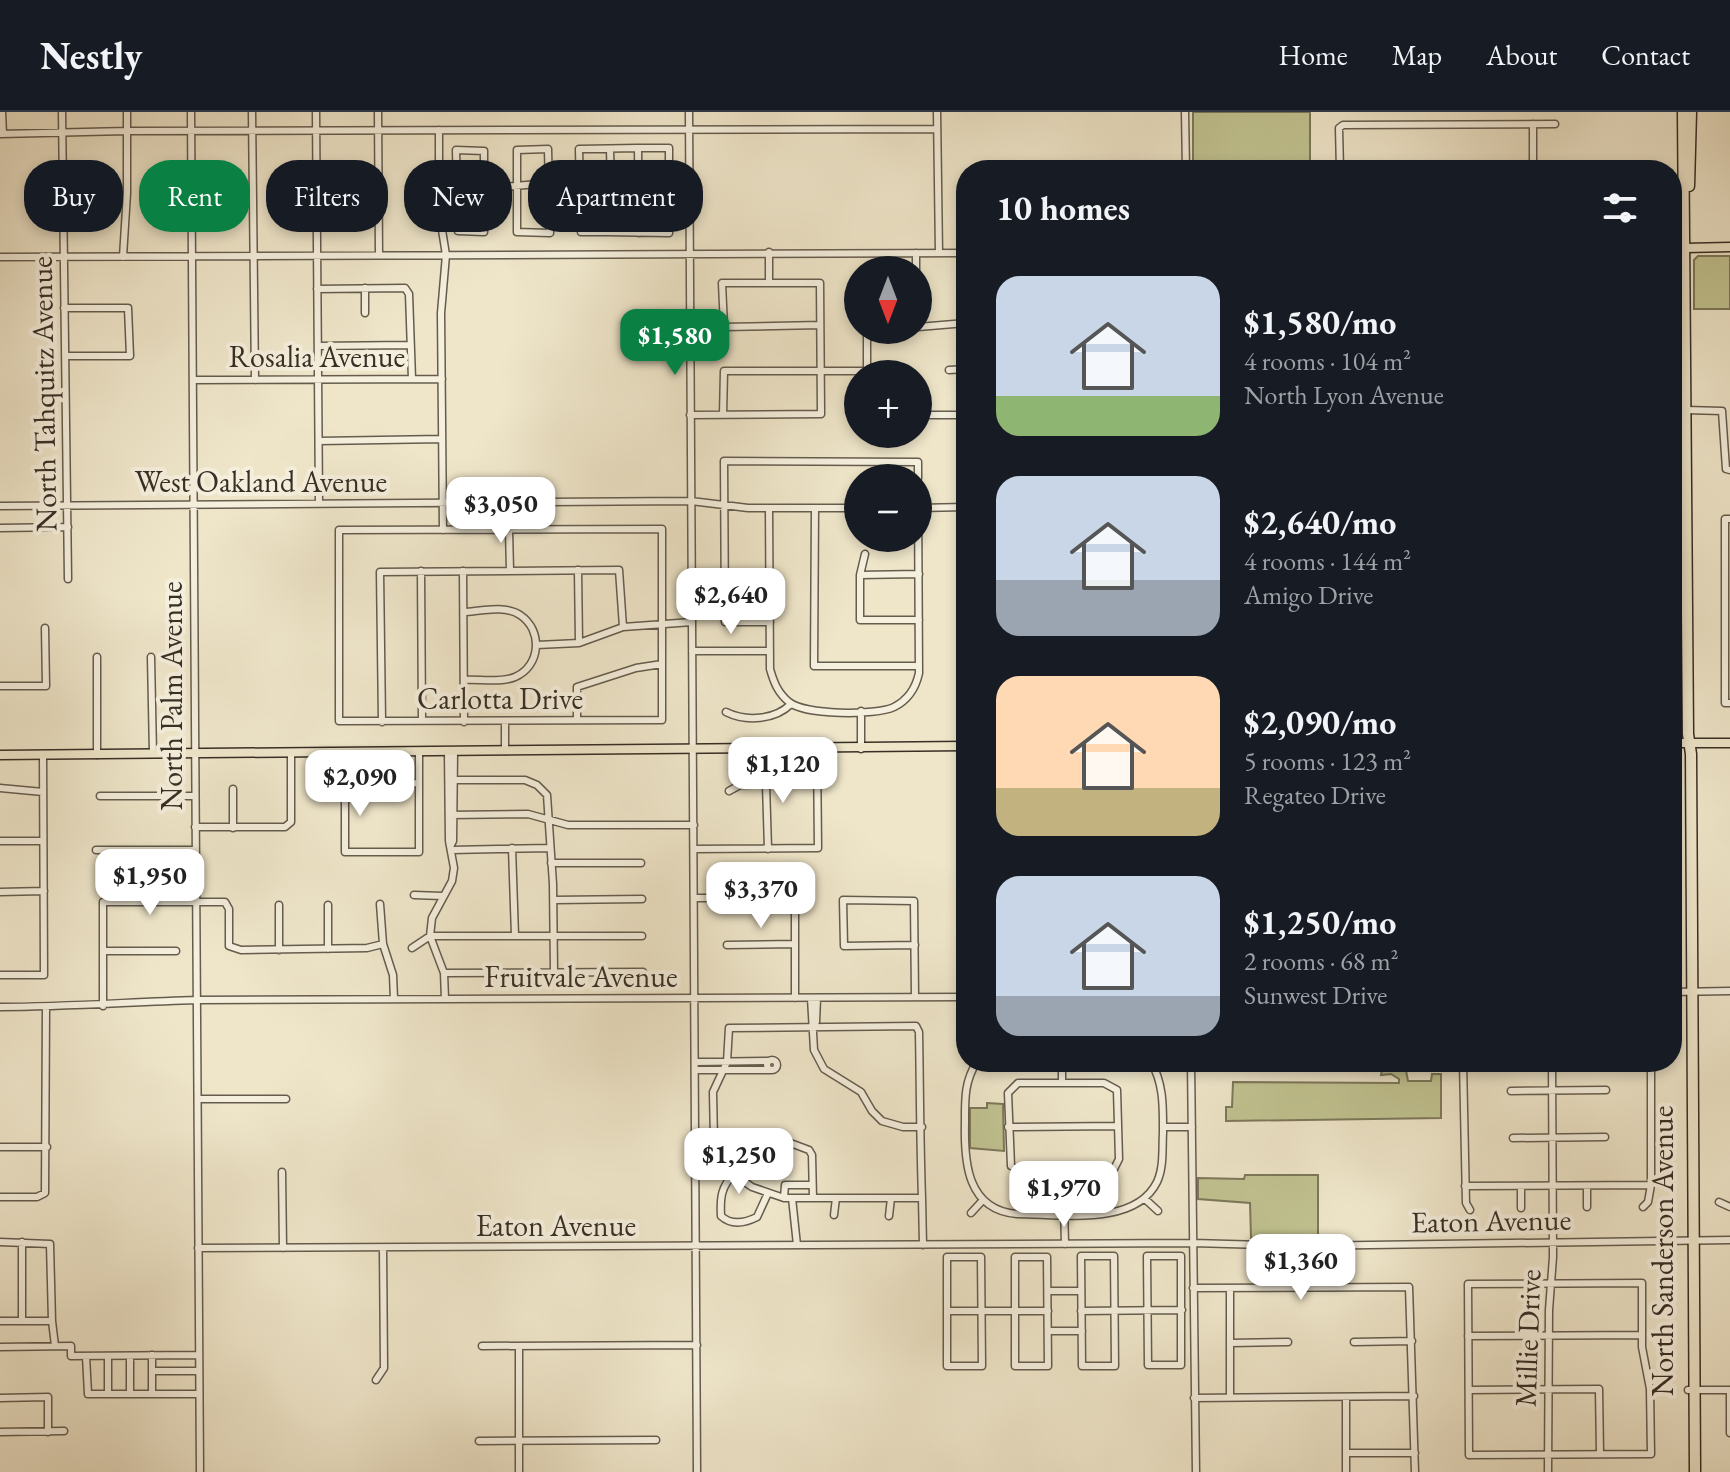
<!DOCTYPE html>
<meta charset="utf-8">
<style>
:root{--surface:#171b24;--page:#242831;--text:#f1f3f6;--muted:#9ea1a6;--line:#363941;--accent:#0b8043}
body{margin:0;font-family:"EB Garamond",serif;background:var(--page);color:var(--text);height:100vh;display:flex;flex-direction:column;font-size:30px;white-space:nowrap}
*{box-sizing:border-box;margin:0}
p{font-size:26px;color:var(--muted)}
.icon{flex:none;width:44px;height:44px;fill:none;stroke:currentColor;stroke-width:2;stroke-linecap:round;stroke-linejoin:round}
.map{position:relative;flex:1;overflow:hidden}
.panel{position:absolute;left:956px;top:48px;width:726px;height:912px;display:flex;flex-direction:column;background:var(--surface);border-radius:32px;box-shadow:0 4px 12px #0003}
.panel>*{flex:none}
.top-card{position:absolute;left:24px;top:48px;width:760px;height:72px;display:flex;gap:16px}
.needle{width:52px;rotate:180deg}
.tools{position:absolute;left:844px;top:144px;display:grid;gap:16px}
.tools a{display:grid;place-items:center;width:88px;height:88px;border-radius:50%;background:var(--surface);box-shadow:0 4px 12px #0003;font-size:40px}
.price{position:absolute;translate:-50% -68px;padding:0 18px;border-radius:16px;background:#fff;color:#222;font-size:26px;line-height:52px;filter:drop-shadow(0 2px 4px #0008)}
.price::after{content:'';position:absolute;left:50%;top:48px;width:24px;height:18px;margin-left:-12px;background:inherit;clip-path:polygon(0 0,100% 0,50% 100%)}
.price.on{background:var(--accent);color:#fff}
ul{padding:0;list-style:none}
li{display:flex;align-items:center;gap:24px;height:200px;padding:0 40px}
li span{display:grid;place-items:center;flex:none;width:224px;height:160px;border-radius:24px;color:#555}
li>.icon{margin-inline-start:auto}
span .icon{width:96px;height:96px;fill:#fffc;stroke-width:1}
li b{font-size:34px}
h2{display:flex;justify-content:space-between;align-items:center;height:96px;padding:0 40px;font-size:34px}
.tag{padding:0 28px;border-radius:32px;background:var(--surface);box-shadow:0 4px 12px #0003;font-size:28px;line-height:72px}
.tag.on{background:var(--accent);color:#fff}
header{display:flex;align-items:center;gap:48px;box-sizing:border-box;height:112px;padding:0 40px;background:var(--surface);border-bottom:2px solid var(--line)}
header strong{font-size:38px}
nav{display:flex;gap:44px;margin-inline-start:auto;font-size:28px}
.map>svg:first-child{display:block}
.green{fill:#c1c391;stroke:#7c785b;stroke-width:2}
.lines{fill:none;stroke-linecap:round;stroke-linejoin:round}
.minor-casing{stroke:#655c4e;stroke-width:9}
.major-casing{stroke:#372e25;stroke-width:11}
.highway-casing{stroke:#372e25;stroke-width:13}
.minor{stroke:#f5efdd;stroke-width:6}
.major{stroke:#efe6ca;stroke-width:8}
.highway{stroke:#efe6ca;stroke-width:10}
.labels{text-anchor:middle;stroke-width:8;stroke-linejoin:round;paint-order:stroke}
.street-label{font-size:30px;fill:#372e25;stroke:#f5efdd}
</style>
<header>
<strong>Nestly</strong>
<nav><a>Home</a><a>Map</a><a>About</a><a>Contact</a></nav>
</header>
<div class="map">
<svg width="1730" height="1360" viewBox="0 0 1730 1360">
<rect width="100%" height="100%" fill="#efe6ca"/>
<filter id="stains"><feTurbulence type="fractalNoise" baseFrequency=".0025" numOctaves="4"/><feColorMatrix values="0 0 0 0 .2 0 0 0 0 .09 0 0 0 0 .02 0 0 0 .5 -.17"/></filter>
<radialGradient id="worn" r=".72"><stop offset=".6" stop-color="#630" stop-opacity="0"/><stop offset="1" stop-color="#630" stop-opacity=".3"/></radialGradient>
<path class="green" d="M 1193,0 L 1310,0 L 1310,58 L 1193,58 Z
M 1698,144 L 1730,144 L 1730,197 L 1694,197 L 1694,148 Z
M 1382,958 L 1406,958 L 1408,969 L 1431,969 L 1432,962 L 1441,962 L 1441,1006 L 1226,1009 L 1226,995 L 1232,995 L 1233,970 L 1399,971 L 1399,967 L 1391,962 L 1381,963 Z
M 987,991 L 1003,992 L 1004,1039 L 970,1036 L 970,996 L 987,996 Z
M 1245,1063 L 1318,1063 L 1318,1130 L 1251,1126 L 1250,1091 L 1198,1087 L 1198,1066 L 1244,1067 Z"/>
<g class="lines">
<g class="minor-casing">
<path id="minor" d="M 2,0 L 3,22
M 62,0 L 68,467
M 191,0 L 200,1360
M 252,0 L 255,268
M 316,0 L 319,391
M 378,0 L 379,143
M 689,0 L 697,1360
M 937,0 L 939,141
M 1185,0 L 1186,58
M 439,18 L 439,99 L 446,143 L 441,201 L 443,418
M 0,22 L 127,19 L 937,17
M 548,37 L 550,121 L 517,120 L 517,38 Z
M 610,37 L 611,75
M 456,38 L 484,39 L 484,120 L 458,119 Z
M 1340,58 L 1339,16 L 1343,13 L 1555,12
M 1533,58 L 1533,12
M 607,74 L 607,120 L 581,120 L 579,37 L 638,36
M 439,80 L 587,68 L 614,76 L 689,75
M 607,120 L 669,121 L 669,36 L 638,36 L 639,121
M 1672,136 L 1685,136
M 0,145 L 966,141
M 123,145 L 127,81 L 127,0
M 916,158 L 916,141
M 769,170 L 769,140
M 365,176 L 365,201
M 317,177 L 405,176 L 409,182 L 412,267
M 64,196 L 128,196 L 130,244 L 65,244
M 918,215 L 966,211
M 318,234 L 409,233
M 949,258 L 966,257
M 867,262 L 867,218
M 193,268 L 442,267
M 1686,298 L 1722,299 L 1726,357 L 1730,358
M 690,303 L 821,302 L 820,171 L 722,171 L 724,215 L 820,213
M 723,303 L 724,259 L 903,259
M 918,303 L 966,303
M 319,329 L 442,327
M 964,349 L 966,349
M 0,394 L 691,389 L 748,396 L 858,396
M 769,396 L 770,557 C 774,571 778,581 789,590 C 804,603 875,604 894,595 C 908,588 916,575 919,561 L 918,383
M 815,396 L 814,554 L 919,554
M 918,396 L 966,395
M 1730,407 L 1725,407 L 1725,591 L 1730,591
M 0,416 L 68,415
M 662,417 L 662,608 L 339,609 L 339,418 Z
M 509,418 L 510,459
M 966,440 L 963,444 L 966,602
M 865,442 L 860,463 L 860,508 L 919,508
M 578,458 L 579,531
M 421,459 L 422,609
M 463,459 L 464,610
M 860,463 L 919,462
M 464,500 C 480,499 506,493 520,503 C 543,518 541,554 515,565 C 501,571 479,567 464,568
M 770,510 L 725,510 L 724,349 L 918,350 L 918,366
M 537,533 L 579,531 L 623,515 L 692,510
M 692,539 L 770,539
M 97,545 L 97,643
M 151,545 L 153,642
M 0,574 L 46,574 L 45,516
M 861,599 L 861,637
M 726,600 C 746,610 775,608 791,592
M 577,608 L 577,575 L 636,556 L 662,552
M 505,609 L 505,639
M 382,610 L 380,460 L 619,458 L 623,515
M 419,640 L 419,740 L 345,740 L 345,672 L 419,671
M 449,668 L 525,668 L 537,673 L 547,683 L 553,772 L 554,860
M 0,676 L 43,680
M 233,677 L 233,716
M 729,679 L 740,673 L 766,672 L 768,737
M 100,684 L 194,684
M 449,703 L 528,702 L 568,713 L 694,713
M 195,715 L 285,715 L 291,710 L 291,641
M 0,729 L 43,729
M 451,733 L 453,729 L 454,640
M 512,736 L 515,824
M 694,737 L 818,736 L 817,637
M 96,738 L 195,738
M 451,738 L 550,736
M 551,751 L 641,751
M 0,780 L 44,779
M 414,783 L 442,784
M 695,786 L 791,786 L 795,792 L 795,886
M 554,788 L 642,787
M 380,792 L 383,832 L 393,863 L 394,887
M 279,793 L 279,838
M 328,793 L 328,837
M 727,833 L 795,832
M 915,833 L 844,834 L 843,788 L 914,789 L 915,885
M 412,836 L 430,824 L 642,824
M 104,839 L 176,839
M 444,861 L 643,860
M 0,863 L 44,863 L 43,643
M 1672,880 L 1730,879
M 811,886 L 814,938 L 824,957 L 861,980 L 872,999 L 882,1009 L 903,1015 L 922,1015
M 445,887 L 444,861 L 430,824 L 432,806 L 452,769 L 454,756 L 449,729 L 448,640
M 103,894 L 103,790 L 225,790 L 229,797 L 229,834 L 241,838 L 367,836 L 383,832
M 0,895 C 66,895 130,890 196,888 L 966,885
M 966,908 L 966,922
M 812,914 L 816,910 L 817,886
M767 953a5 5 0 1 1 10 0a5 5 0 1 1-10 0Z
M 696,950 L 769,949
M 977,950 C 964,969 965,989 965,1011 C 964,1050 967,1098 1017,1102 C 1060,1102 1135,1115 1157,1070 C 1164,1055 1162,1037 1163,1021 C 1163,996 1164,972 1151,950
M 1191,950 L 1196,1360
M 1463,950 L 1466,1091 L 1470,1098
M 696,958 L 771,958
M 1018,971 L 1104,971 L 1117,978 L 1119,1047 L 1114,1057 L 1022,1059 L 1011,1054 L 1008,981 Z
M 1062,971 L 1062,950
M 1511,979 L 1606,978
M 198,987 L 286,987
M 1008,1015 L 1118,1014
M 1163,1015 L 1192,1015
M 714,1023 L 769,1023 L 809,1038 L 812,1043 L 813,1086
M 1513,1026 L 1605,1025
M 0,1035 L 47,1035
M 723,1045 L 735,1041 L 740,1044 L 741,1054 L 734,1060
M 1063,1059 L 1065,1132
M 282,1060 L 283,1136
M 735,1061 C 721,1074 720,1086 721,1104 C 732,1114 745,1111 757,1105 L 768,1081
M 1465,1074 L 1651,1073
M 1521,1074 L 1521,1096
M 1587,1074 L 1587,1095
M 0,1085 L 37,1085 L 45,1081 L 46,895
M 784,1086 L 785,1073 L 812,1073
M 792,1086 L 797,1133
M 922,1086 L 784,1086 L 752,1075 L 742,1068 L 714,1030 L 713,980 L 727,950 L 729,916 L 916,914 L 919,920 C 920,975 920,1030 922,1086 L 923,1133
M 1145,1087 L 1158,1099
M 1719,1090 L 1730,1095
M 1643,1095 L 1648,1090 L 1651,1073 L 1651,950
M 971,1101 L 983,1088
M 834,1103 L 836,1086
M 889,1104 L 891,1086
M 0,1130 L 50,1132 L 52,1209 L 0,1209
M 22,1130 L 22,1209
M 198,1136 L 1193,1131 L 1301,1134 L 1730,1128
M 1081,1144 L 1114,1144 L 1115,1254 L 1082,1254 Z
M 1147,1144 L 1181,1144 L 1181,1253 L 1148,1253 Z
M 947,1145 L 981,1145 L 982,1254 L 947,1254 Z
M 1015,1145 L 1047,1145 L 1048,1254 L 1015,1254 Z
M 1642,1171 L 1642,1235 L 1650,1277 L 1651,1342 L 1469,1343 L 1468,1172 Z
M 1193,1176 L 1409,1175 L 1415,1360
M 1230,1176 L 1230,1285
M 1048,1179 L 1081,1179
M 947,1199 L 1048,1199
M 1081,1199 L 1182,1198
M 52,1209 L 55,1234
M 1048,1219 L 1082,1219
M 1468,1224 L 1642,1223
M 1354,1230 L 1412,1229
M 1230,1231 L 1288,1230
M 482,1234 L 697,1233
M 519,1234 L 519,1360
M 0,1235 L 71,1234 L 71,1244 L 199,1243
M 152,1243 L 152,1282
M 86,1244 L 88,1282 L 199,1282
M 108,1244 L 108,1282
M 130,1244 L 130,1282
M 152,1259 L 199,1259
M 376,1268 L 384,1256 L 383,1136
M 1469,1278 L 1599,1277 L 1600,1342
M 1688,1278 L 1730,1278
M 1730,1278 L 1730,1321
M 1346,1285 L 1346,1360
M 0,1286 L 48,1285 L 48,1320
M 1194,1286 L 1414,1284
M 0,1320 L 64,1319
M 479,1329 L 656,1328
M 1346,1341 L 1415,1341
M 1548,1360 L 1549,1198 L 1553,1145 L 1552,950"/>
</g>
<g class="major-casing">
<path id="major" d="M 1685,136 L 1730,135
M 1672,631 L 1730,631
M 0,643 L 966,634"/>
</g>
<g class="highway-casing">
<path id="highway" d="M 1683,0 L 1688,622 L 1691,642 L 1695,1360
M 1689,74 L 1691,0"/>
</g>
<use href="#minor" class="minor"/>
<use href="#major" class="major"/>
<use href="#highway" class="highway"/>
</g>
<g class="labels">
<g class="street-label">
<text x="317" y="255">Rosalia Avenue</text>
<text transform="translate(44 282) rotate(-91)" y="10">North Tahquitz Avenue</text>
<text x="261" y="380">West Oakland Avenue</text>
<text transform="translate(172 584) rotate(-90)" y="10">North Palm Avenue</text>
<text x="500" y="597">Carlotta Drive</text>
<text x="581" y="875">Fruitvale Avenue</text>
<text transform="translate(1491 1109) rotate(-1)" y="10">Eaton Avenue</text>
<text x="556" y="1124">Eaton Avenue</text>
<text transform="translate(1663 1139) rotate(-90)" y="10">North Sanderson Avenue</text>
<text transform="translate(1528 1226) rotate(-88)" y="10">Millie Drive</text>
</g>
</g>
<rect width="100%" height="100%" filter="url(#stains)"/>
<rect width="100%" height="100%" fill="url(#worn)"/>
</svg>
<div class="tools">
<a><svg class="needle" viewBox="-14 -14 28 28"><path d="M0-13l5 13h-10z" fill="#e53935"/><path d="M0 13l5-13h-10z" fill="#9ea1a6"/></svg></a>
<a>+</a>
<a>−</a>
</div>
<b class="price on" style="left:675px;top:265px">$1,580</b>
<b class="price" style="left:501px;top:433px">$3,050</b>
<b class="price" style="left:731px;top:524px">$2,640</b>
<b class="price" style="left:783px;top:693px">$1,120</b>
<b class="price" style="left:360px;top:706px">$2,090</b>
<b class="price" style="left:150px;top:805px">$1,950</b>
<b class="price" style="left:761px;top:818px">$3,370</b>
<b class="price" style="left:739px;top:1084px">$1,250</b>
<b class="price" style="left:1064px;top:1117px">$1,970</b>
<b class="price" style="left:1301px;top:1190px">$1,360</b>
<div class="top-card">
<a class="tag">Buy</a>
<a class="tag on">Rent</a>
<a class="tag">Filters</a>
<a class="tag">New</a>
<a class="tag">Apartment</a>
</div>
<section class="panel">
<h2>10 homes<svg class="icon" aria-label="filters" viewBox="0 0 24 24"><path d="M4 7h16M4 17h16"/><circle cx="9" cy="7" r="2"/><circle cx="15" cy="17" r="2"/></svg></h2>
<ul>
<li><span style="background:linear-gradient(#c9d6e8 75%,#8fb573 0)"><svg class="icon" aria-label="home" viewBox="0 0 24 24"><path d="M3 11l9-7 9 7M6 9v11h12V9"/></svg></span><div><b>$1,580/mo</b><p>4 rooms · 104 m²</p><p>North Lyon Avenue</p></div></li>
<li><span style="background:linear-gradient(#c9d6e8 65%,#9aa5b1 0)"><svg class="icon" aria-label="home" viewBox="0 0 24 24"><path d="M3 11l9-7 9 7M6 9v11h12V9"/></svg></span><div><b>$2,640/mo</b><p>4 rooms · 144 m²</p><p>Amigo Drive</p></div></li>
<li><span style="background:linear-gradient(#ffd9b3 70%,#c2b280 0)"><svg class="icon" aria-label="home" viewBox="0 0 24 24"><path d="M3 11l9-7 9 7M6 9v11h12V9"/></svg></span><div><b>$2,090/mo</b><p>5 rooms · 123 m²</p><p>Regateo Drive</p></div></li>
<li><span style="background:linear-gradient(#c9d6e8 75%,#9aa5b1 0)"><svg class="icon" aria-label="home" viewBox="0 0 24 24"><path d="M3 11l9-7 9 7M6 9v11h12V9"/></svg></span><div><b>$1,250/mo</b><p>2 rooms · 68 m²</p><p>Sunwest Drive</p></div></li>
</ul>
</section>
</div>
